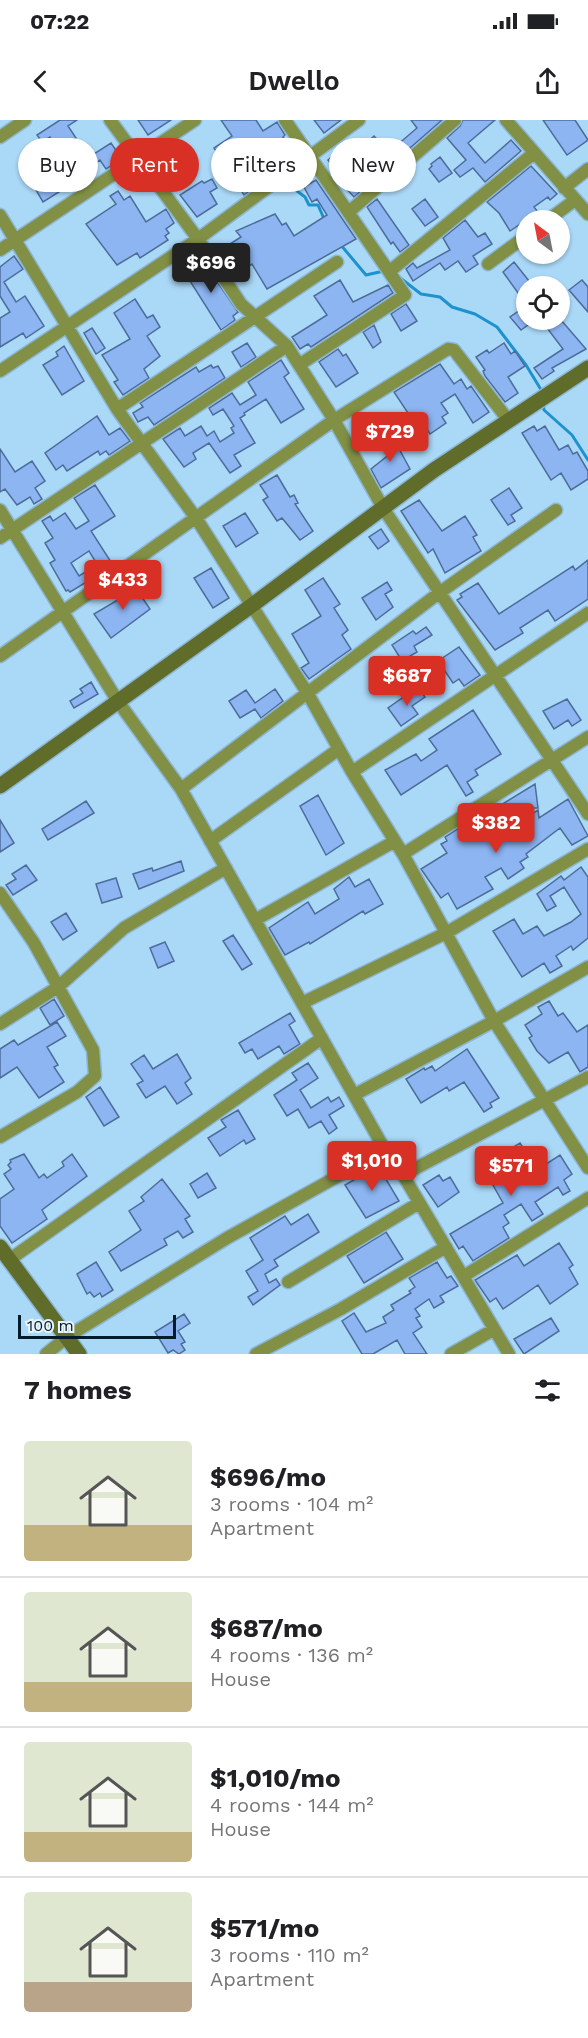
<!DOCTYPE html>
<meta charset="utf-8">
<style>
:root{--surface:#fff;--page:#f6f6f6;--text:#202124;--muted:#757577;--line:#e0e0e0;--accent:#d93025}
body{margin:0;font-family:"Work Sans",sans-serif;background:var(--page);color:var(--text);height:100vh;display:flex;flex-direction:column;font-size:22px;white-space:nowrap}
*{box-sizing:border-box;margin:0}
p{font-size:20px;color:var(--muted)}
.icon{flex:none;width:33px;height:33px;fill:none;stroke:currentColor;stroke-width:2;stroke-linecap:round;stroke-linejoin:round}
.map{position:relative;height:1234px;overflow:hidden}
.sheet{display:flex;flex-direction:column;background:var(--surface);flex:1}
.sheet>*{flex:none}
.hud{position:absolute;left:18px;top:18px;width:552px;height:54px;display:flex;gap:12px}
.needle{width:39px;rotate:328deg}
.tools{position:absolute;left:516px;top:90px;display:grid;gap:12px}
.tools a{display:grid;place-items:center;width:54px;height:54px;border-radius:50%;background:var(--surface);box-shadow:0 2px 4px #0004;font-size:30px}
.scale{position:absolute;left:18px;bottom:15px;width:158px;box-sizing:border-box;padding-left:6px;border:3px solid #041b29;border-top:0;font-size:16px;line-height:21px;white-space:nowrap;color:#041b29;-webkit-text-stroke:4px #e8f4fc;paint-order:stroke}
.price{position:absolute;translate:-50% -51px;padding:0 14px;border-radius:6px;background:var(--accent);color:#fff;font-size:20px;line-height:39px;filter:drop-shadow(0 2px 3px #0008)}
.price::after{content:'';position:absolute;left:50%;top:36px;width:18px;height:14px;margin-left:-9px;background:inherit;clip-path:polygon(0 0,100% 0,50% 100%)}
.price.current{background:#222;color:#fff}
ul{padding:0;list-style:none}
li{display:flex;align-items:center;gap:18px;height:150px;padding:0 24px}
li+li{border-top:2px solid var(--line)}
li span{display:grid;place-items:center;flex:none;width:168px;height:120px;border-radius:6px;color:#555}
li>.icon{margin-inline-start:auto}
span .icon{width:72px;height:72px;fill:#fffc;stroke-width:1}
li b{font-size:26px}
h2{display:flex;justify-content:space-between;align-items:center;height:72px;padding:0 24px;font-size:26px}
.tag{padding:0 21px;border-radius:27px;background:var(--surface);box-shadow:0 2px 4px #0004;font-size:21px;line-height:54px}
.tag.current{background:var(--accent);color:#fff}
.status{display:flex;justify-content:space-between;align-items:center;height:42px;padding:0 30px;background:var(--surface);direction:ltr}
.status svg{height:16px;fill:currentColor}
header{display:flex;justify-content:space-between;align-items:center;height:78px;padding:0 24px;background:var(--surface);font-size:27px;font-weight:600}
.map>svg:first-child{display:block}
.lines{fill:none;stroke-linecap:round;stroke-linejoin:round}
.stream{stroke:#1d92ce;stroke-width:3}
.building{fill:#8cb5f2;stroke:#4d6c9a;stroke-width:1.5}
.street-casing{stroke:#8cb6d2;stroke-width:15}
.secondary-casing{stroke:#8cb6d2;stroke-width:18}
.street{stroke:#829045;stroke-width:12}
.secondary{stroke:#606c29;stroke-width:15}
</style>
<div class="status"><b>07:22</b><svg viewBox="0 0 49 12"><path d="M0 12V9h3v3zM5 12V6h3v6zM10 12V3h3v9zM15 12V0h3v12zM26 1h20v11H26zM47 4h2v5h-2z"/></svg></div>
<header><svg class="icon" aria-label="back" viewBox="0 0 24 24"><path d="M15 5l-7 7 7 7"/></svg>Dwello<svg class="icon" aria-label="share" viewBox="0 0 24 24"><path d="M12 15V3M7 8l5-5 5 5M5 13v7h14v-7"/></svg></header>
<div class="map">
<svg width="588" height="1234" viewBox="0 0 588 1234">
<rect width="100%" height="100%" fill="#aad8f7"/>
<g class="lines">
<path class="stream" d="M 289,65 L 305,77 L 309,85 L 318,85 L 325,101
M 340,124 L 366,155 L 384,151
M 399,157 L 421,174 L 440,177 L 452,187 L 475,194 L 497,207 L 526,245 L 543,273
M 543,283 L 544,290 L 572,315 L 588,340"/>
</g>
<path class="building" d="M 60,0 L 77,0 L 68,6 L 76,18 L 68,23 L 80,43 L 111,23 L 122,39 L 106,49 L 100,40 L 57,68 L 59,72 L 43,82 L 33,65 L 38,61 L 34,54 L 61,35 L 50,17 L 42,22 L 37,15 Z
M 138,0 L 171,0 L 148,15 Z
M 221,0 L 256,0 L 263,11 L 277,2 L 285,15 L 283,17 L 292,30 L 253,54 L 259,64 L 244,75 L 214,28 L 232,16 Z
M 314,0 L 341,0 L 324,13 Z
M 411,0 L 442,0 L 354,77 L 331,52 L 335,48 L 328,40 L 348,24 L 356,33 L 374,16 L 389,32 L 417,8 Z
M 463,0 L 495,0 L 468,23 L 485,43 L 511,20 L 521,31 L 485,62 L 473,48 L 460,57 L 454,50 L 466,40 L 447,18 L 460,6 Z
M 543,0 L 575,0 L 588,20 L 567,35 Z
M 440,37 L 452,53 L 439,62 L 429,49 L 432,46 L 431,44 Z
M 531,46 L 557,74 L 550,80 L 548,77 L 534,87 L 538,92 L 510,111 L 499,93 L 487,82 Z
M 212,59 L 217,68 L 210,72 L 217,84 L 197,97 L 180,75 L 202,61 L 204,63 Z
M 316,60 L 356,119 L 267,169 L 252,144 L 237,153 L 222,129 L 241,117 L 236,111 L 275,94 L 282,105 L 286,103 L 294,116 L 327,95 L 317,79 L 312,82 L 304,67 Z
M 118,71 L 124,80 L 130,76 L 146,102 L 166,89 L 174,103 L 166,109 L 169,113 L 165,116 L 168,120 L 140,138 L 137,133 L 117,145 L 86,104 L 116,84 L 110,76 Z
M 377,79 L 409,125 L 400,132 L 393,122 L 391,124 L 367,87 Z
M 425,79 L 438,97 L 425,106 L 412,89 Z
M 465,100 L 478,117 L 485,113 L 492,124 L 473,136 L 478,144 L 466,152 L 458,141 L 445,150 L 440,143 L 413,161 L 406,149 L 413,143 L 417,148 L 450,130 L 443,118 Z
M 14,136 L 23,149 L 4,162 L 16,182 L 25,176 L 44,206 L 26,218 L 23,213 L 0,227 L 0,198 L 10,192 L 0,176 L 0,147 Z
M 198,140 L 202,146 L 205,144 L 238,192 L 233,196 L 235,200 L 221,210 L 183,150 Z
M 514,142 L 533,166 L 526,166 L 526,184 L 503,152 Z
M 340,160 L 353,182 L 388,165 L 393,173 L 311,227 L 308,224 L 300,229 L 292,217 L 327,195 L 314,176 Z
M 582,160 L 588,167 L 588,192 L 569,170 Z
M 135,179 L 147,198 L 153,195 L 160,207 L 147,216 L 160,236 L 144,249 L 149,258 L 123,275 L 114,262 L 118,260 L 102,235 L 130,219 L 114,193 Z
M 406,184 L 417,201 L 401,211 L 391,194 Z
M 523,188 L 526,200 L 535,200 L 521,210 L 510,197 Z
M 541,200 L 561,200 L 586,229 L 552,248 L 554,251 L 542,259 L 534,248 L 563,229 Z
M 374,205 L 381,222 L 373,228 L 363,212 Z
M 92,208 L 105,228 L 96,234 L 84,213 Z
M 247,223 L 256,237 L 241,247 L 232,232 Z
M 504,223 L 511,234 L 515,231 L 525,246 L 508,257 L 518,273 L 505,282 L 485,256 L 483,251 L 485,250 L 476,237 L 487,230 L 489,233 Z
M 64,226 L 84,261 L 62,275 L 43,245 L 58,236 L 56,232 Z
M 338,229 L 343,236 L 346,234 L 358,253 L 336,267 L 319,242 Z
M 281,240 L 289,253 L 284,257 L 304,289 L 281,303 L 266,279 L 244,293 L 245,295 L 240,298 L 255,323 L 234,335 L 241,346 L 230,353 L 209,323 L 193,333 L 196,339 L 184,347 L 163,319 L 180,308 L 185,316 L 201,306 L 207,316 L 214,311 L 220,322 L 234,313 L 231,308 L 234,306 L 223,289 L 213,295 L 209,288 L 232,273 L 240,285 L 256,275 L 248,262 Z
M 440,244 L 454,264 L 461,259 L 467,269 L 471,266 L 489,292 L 473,303 L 455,274 L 441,283 L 448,293 L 442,297 L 446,303 L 430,314 L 427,309 L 414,318 L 405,303 L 412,299 L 394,272 Z
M 211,245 L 213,248 L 218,246 L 225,258 L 154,305 L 148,297 L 138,302 L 133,293 L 143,287 L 140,283 L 196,247 L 199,252 Z
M 97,296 L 109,315 L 120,308 L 130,321 L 109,335 L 106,331 L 100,335 L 98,331 L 67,351 L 63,345 L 56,350 L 45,333 Z
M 534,306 L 537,311 L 545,306 L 559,330 L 568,325 L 573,334 L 577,332 L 588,351 L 588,359 L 571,370 L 561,353 L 551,360 L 522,313 Z
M 390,312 L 410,349 L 381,368 L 371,349 L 391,333 L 381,318 Z
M 0,329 L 15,352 L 32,341 L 45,361 L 35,368 L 42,379 L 34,384 L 30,377 L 17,385 L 5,369 L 0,372 Z
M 277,355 L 290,377 L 294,375 L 298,383 L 295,384 L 313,411 L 300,420 L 282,398 L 277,401 L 263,380 L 268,377 L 260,365 Z
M 95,365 L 115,396 L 91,411 L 111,442 L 100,449 L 89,431 L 71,443 L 79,456 L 95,446 L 100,454 L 70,472 L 68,470 L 66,471 L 50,443 L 55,440 L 45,423 L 53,418 L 42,401 L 50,396 L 53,401 L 65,393 L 76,409 L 89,401 L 74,378 Z
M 509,368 L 522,388 L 511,395 L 515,401 L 508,405 L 491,380 Z
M 419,380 L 442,411 L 465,396 L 477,415 L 473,417 L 481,431 L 445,453 L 433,429 L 428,433 L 401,391 Z
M 245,393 L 258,413 L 236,427 L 223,406 Z
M 381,409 L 389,421 L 378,429 L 369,417 Z
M 588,440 L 588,479 L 555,501 L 548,490 L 520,508 L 523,513 L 495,530 L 457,480 L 462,477 L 460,474 L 478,463 L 499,494 L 573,446 L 575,450 Z
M 211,448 L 229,478 L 213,488 L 194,458 Z
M 129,458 L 150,489 L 111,518 L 94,494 L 128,474 L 121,464 Z
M 323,458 L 340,484 L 334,488 L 348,510 L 342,515 L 351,529 L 309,559 L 301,548 L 309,543 L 292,514 L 321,496 L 305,470 Z
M 387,462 L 392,470 L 385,474 L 393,487 L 376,500 L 362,478 Z
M 426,507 L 432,515 L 414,526 L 417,532 L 402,541 L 392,525 L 413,511 L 416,514 Z
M 459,527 L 480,555 L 464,566 L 459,559 L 453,563 L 438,541 Z
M 91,562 L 98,574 L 74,588 L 70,581 L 83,573 L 80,569 Z
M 418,567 L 425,577 L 412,586 L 418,594 L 401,606 L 388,588 Z
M 275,569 L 283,581 L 261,598 L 255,589 L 240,598 L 229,581 L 246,570 L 255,583 Z
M 567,579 L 581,600 L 572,606 L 568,600 L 554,609 L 543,591 Z
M 473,590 L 501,634 L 475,650 L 478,655 L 467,662 L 473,672 L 466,676 L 447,645 L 401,675 L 385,650 L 416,634 L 421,641 L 437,630 L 429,619 Z
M 535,664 L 538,688 L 496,688 Z
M 318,675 L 344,723 L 326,735 L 300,686 Z
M 568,679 L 588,716 L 572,725 L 560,708 L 526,734 L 528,737 L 520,742 L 524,748 L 508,759 L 501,748 L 485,757 L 493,769 L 457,789 L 448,773 L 441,778 L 421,749 L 447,733 L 441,724 L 447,721 L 445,717 L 459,708 L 466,719 L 483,709 L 493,725 L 507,716 L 504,712 L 538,690 L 539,698 Z
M 86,681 L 94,693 L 48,720 L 42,709 Z
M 0,700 L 14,723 L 0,732 Z
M 181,741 L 184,751 L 139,769 L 133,754 L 152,748 L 153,751 Z
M 26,745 L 37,760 L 13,775 L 6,765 L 16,759 L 12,754 Z
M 581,747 L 588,757 L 588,818 L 573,830 L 571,826 L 556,836 L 562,846 L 550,853 L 544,843 L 522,857 L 493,811 L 514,799 L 523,814 L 537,806 L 544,816 L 571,802 L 581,794 L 564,767 L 550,776 L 556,786 L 547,791 L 537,774 L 561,756 L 564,760 Z
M 349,757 L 355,767 L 369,759 L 383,784 L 365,794 L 363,791 L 310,824 L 309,822 L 285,835 L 269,808 L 308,782 L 315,794 L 339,779 L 334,769 Z
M 116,758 L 122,777 L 102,783 L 96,764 Z
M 66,793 L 77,811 L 63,820 L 51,802 Z
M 233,815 L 252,844 L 242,850 L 223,821 Z
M 165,822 L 174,841 L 158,848 L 150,828 Z
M 54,879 L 64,896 L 50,905 L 40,888 Z
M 549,881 L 558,896 L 563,893 L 577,912 L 588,905 L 588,947 L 580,952 L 568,932 L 549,943 L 537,931 L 529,918 L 532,916 L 525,905 L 542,894 L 538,887 Z
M 290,893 L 295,901 L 289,905 L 300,924 L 284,934 L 279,926 L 258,939 L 252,929 L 245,933 L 239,923 Z
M 57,902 L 66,916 L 47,927 L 58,945 L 54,947 L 64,962 L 39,978 L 17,947 L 0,958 L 0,929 L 14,920 L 18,925 Z
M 467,929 L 499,978 L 490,983 L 492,987 L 484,992 L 464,962 L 449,971 L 447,967 L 421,983 L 406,959 L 424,948 L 425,950 L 432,946 L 435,951 Z
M 177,934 L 191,958 L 185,963 L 192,974 L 177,984 L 165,966 L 146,978 L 137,964 L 143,961 L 131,944 L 144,935 L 153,949 Z
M 308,943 L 318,958 L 300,970 L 311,988 L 328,977 L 331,982 L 339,977 L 344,986 L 329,995 L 337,1008 L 329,1014 L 321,1001 L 309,1008 L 298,989 L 287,996 L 274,975 L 297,960 L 292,953 Z
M 100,967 L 119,997 L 104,1006 L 86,977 Z
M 238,990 L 255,1019 L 246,1024 L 244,1020 L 220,1036 L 208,1018 L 226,1007 L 221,1000 Z
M 520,1023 L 537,1050 L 560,1035 L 572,1054 L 564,1060 L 570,1071 L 563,1075 L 558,1067 L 535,1082 L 543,1094 L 532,1101 L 521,1084 L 504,1095 L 509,1103 L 503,1107 L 509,1118 L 473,1141 L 463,1126 L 459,1129 L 450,1114 L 503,1083 L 480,1042 L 497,1031 L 499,1036 Z
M 24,1034 L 39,1058 L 44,1054 L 47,1058 L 64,1046 L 62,1042 L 72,1034 L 87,1056 L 42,1090 L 47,1099 L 12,1123 L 0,1106 L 0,1079 L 14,1069 L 4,1054 L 11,1049 L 8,1045 L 11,1042 L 10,1040 Z
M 378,1046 L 399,1081 L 366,1098 L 345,1065 Z
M 207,1053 L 216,1068 L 198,1078 L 190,1064 Z
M 439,1055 L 443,1061 L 450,1057 L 459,1072 L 438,1087 L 423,1065 Z
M 162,1059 L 190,1096 L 185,1099 L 193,1112 L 183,1118 L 178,1111 L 164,1119 L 167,1125 L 121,1151 L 109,1132 L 141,1110 L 129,1091 L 144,1081 L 141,1077 Z
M 308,1094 L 319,1112 L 274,1140 L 278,1146 L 265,1154 L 269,1163 L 276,1159 L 280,1165 L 253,1185 L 248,1177 L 258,1171 L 246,1151 L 263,1140 L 250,1118 L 285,1096 L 291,1105 Z
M 386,1112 L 403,1139 L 364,1163 L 347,1136 Z
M 559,1123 L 573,1145 L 569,1148 L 578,1164 L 550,1184 L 538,1165 L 503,1189 L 496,1178 L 490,1182 L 475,1160 L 517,1135 L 524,1146 Z
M 96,1142 L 113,1170 L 102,1177 L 100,1173 L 94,1177 L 90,1172 L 87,1174 L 77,1154 Z
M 437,1142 L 447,1158 L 451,1156 L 458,1166 L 440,1176 L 444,1182 L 434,1188 L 429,1179 L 415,1189 L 420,1196 L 416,1198 L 422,1207 L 413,1213 L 427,1234 L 405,1234 L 397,1220 L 373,1234 L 362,1234 L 342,1201 L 354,1193 L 366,1212 L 386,1203 L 383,1197 L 394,1190 L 391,1185 L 411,1173 L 409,1171 L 415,1167 L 409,1158 Z
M 184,1194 L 190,1203 L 178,1211 L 185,1222 L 181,1224 L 185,1230 L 179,1234 L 173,1230 L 168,1233 L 155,1212 Z
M 551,1198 L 559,1211 L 524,1234 L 514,1219 Z"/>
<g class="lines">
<g class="street-casing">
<path id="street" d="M 110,0 L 198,119 L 241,184 L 287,226 L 334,300 L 383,388 L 588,694
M 285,0 L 405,175 L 299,245
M 506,0 L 588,94
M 0,17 L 25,0
M 564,68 L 588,49
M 350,91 L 455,0
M 0,95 L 117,289 L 196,398 L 308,574 L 352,652 L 403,734 L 494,901 L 588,1048
M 548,100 L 575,80
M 0,130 L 195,0
M 488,144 L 526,116
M 390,151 L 534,33
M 0,251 L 198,119 L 359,0
M 117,289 L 337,142
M 0,390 L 117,580 L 181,669 L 385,1030 L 403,1055 L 509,1234
M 0,418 L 287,226
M 0,536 L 334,300 L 448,229 L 454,230 L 509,301
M 352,652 L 588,493
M 181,669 L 439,473 L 556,390
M 210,721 L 339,629
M 403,734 L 588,617
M 0,773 L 34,823 L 93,930 L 95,956 L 77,972 L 0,1017
M 255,800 L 395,721
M 302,883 L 446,813 L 588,729
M 0,904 L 58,867 L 124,808 L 226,748
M 354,975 L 494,901 L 588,847
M 403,1055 L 588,957
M 9,1140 L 322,918
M 464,1156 L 588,1078
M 288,1162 L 419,1083
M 46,1234 L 67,1217 L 227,1118 L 385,1030
M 256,1234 L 341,1189 L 446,1127
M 451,1234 L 493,1210"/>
</g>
<g class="secondary-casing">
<path id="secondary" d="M 0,666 L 251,486 L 434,350 L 588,248
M 0,1127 L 79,1234"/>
</g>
<use href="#street" class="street"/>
<use href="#secondary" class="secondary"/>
</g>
</svg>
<div class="tools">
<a><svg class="needle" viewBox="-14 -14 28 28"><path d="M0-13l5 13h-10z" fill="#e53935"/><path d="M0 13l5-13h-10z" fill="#757577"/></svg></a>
<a><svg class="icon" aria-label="locate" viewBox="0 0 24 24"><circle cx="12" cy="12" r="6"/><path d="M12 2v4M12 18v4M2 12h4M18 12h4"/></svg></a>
</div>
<div class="scale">100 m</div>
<b class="price current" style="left:211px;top:174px">$696</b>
<b class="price" style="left:390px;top:343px">$729</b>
<b class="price" style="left:123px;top:491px">$433</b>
<b class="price" style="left:407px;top:587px">$687</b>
<b class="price" style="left:496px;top:734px">$382</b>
<b class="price" style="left:372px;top:1072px">$1,010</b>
<b class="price" style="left:511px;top:1077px">$571</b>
<div class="hud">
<a class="tag">Buy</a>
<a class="tag current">Rent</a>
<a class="tag">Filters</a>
<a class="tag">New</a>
</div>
</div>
<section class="sheet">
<h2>7 homes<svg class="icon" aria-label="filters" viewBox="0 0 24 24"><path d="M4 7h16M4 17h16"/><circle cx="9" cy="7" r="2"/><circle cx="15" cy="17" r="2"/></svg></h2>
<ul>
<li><span style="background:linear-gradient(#dfe7d0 70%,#c2b280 0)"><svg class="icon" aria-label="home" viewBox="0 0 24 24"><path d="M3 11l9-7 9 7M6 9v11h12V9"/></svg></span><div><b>$696/mo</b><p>3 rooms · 104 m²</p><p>Apartment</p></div></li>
<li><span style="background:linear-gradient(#dfe7d0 75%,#c2b280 0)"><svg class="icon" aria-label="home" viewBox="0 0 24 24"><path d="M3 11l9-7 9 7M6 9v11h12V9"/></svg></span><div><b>$687/mo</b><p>4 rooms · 136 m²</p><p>House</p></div></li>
<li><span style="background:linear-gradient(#dfe7d0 75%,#c2b280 0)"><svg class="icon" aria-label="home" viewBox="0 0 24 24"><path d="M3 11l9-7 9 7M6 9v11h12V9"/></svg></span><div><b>$1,010/mo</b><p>4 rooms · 144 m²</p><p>House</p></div></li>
<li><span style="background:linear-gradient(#dfe7d0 75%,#b9a48a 0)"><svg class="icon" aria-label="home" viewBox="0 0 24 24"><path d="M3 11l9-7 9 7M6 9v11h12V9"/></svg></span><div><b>$571/mo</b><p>3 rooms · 110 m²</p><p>Apartment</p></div></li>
</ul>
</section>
